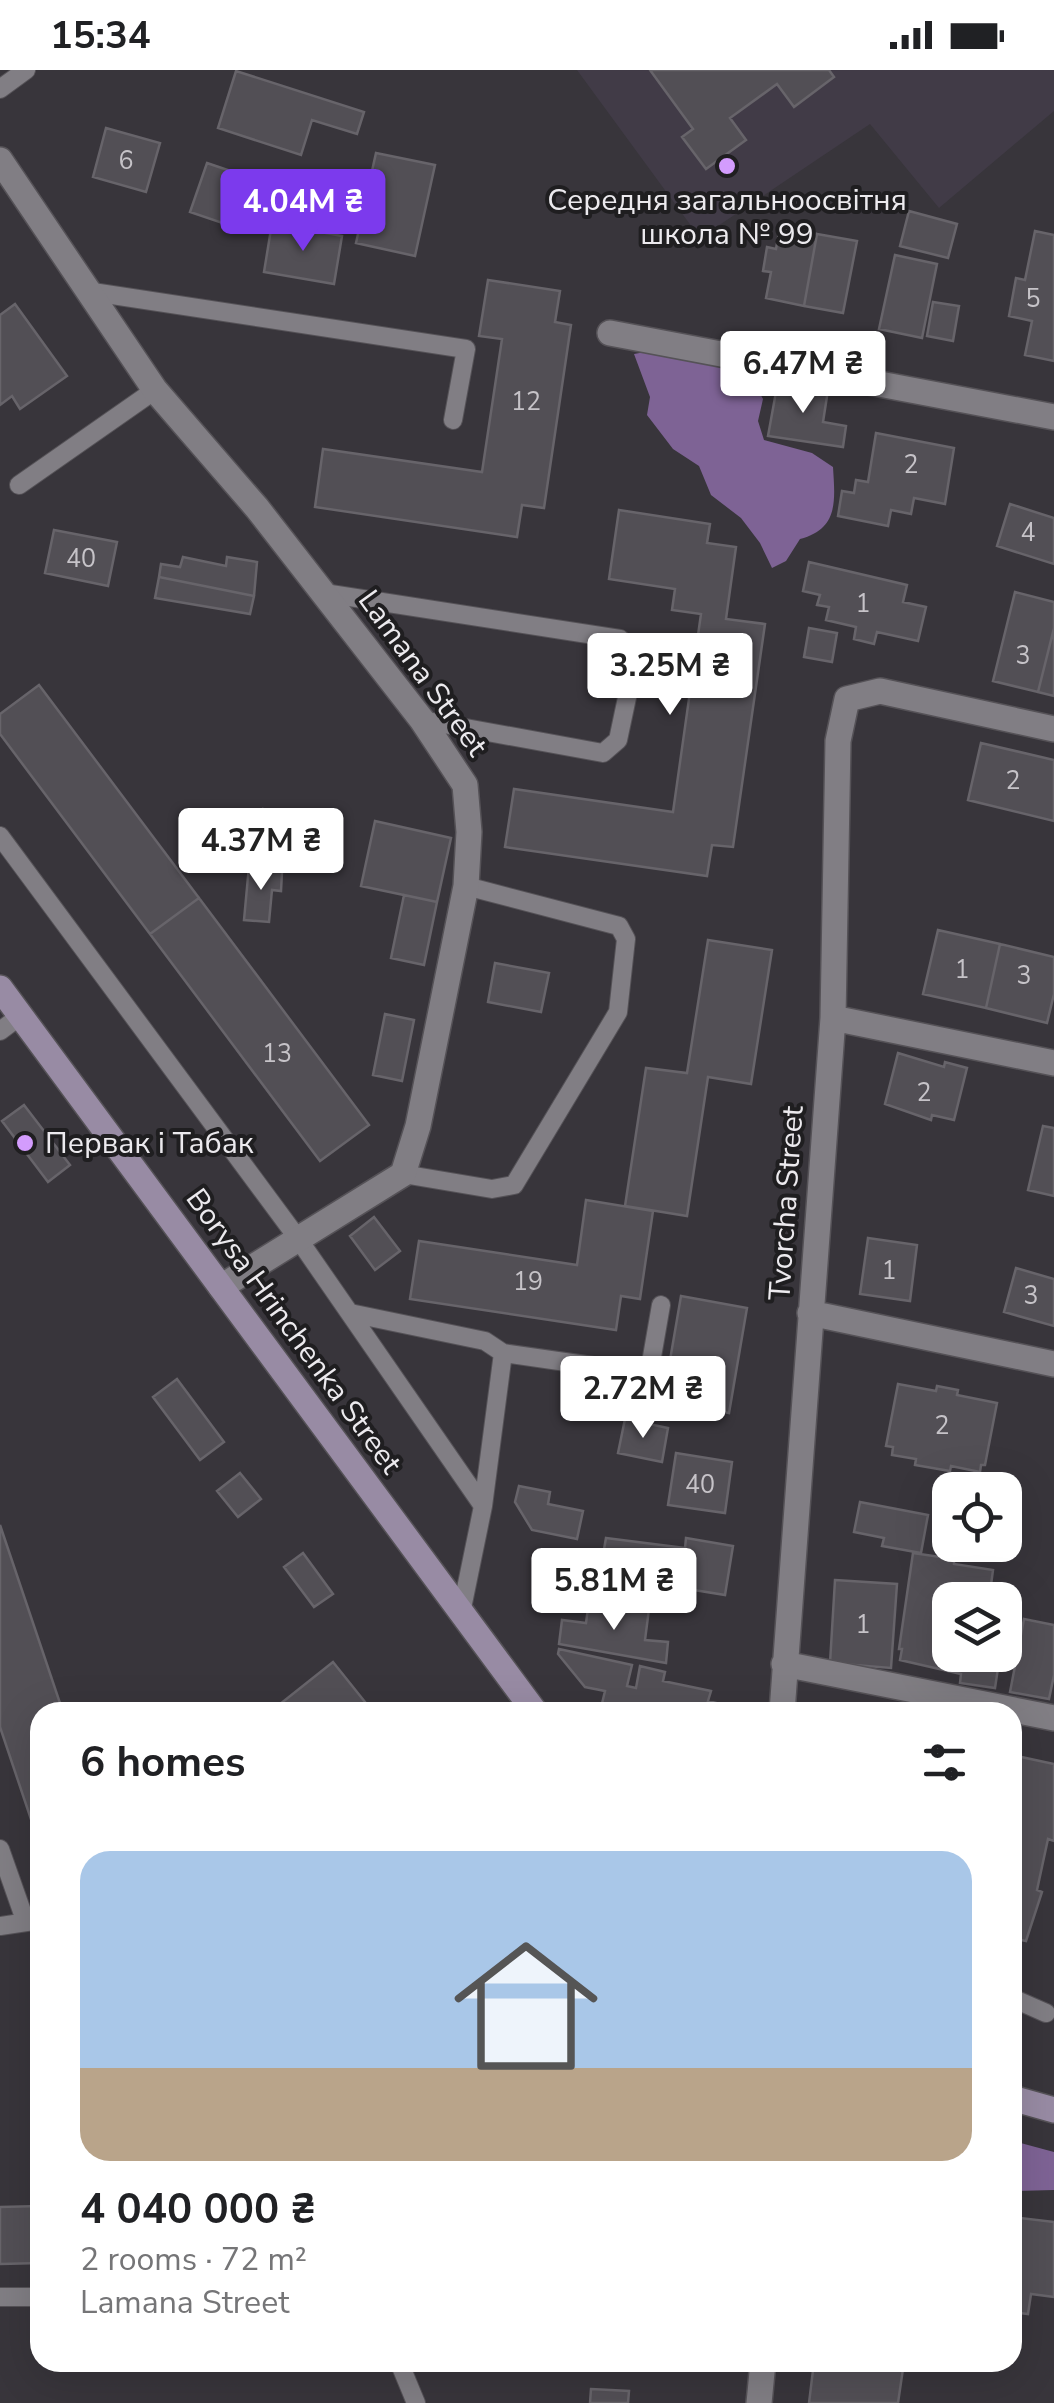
<!DOCTYPE html>
<meta charset="utf-8">
<style>
:root{--surface:#fff;--page:#f6f6f6;--text:#202124;--muted:#757577;--accent:#7c3aed}
body{margin:0;font-family:"Nunito Sans",sans-serif;background:var(--page);color:var(--text);height:100vh;display:flex;flex-direction:column;font-size:38px;white-space:nowrap}
*{box-sizing:border-box;margin:0}
p{font-size:32px;color:var(--muted)}
.icon{flex:none;width:55px;height:55px;fill:none;stroke:currentColor;stroke-width:2;stroke-linecap:round;stroke-linejoin:round}
.map{position:relative;flex:1;overflow:hidden}
.panel{position:absolute;left:30px;top:1632px;width:992px;height:670px;display:flex;flex-direction:column;background:var(--surface);border-radius:30px;box-shadow:0 10px 40px #0002}
.panel>*{flex:none}
.tools{position:absolute;left:932px;top:1402px;display:grid;gap:20px}
.tools a{display:grid;place-items:center;width:90px;height:90px;border-radius:20px;background:var(--surface);box-shadow:0 10px 40px #0002;font-size:50px}
.price{position:absolute;translate:-50% -85px;padding:0 22px;border-radius:10px;background:#fff;color:#222;font-size:32px;line-height:65px;filter:drop-shadow(0 2px 5px #0008)}
.price::after{content:'';position:absolute;left:50%;top:60px;width:30px;height:22px;margin-left:-15px;background:inherit;clip-path:polygon(0 0,100% 0,50% 100%)}
.price.current{background:var(--accent);color:#fff}
ul{padding:0;list-style:none}
li{display:grid;align-content:center;gap:20px;height:530px;padding:0 50px}
li span{display:grid;place-items:center;height:310px;border-radius:30px;color:#555}
li>.icon{margin-inline-start:auto}
span .icon{width:180px;height:180px;fill:#fffc;stroke-width:1}
li b{font-size:42px}
h2{display:flex;justify-content:space-between;align-items:center;height:120px;padding:0 50px;font-size:42px}
.status{display:flex;justify-content:space-between;align-items:center;height:70px;padding:0 50px;background:var(--surface);direction:ltr}
.status svg{height:28px;fill:currentColor}
.map>svg:first-child{display:block}
.built{fill:#413b47}
.forest{fill:#7e6395}
.building{fill:#524f55;stroke:#67646a;stroke-width:2.5}
.lines{fill:none;stroke-linecap:round;stroke-linejoin:round}
.lane-casing{stroke:#555257;stroke-width:20}
.street-casing{stroke:#555257;stroke-width:28}
.secondary-casing{stroke:#555257;stroke-width:28}
.lane{stroke:#817e84;stroke-width:18}
.street{stroke:#817e84;stroke-width:25}
.secondary{stroke:#988ba4;stroke-width:25}
.poi-dot{fill:#d39cfd;stroke:#1f1e20;stroke-width:4}
.labels{text-anchor:middle;stroke-width:8;stroke-linejoin:round;paint-order:stroke}
.number-label{font-size:25px;fill:#c6c3c8}
.poi-label{font-size:30px;fill:#eceaee;stroke:#1f1e20}
.street-label{font-size:30px;fill:#eceaee;stroke:#1f1e20}
</style>
<div class="status"><b>15:34</b><svg viewBox="0 0 49 12"><path d="M0 12V9h3v3zM5 12V6h3v6zM10 12V3h3v9zM15 12V0h3v12zM26 1h20v11H26zM47 4h2v5h-2z"/></svg></div>
<div class="map">
<svg width="1054" height="2333" viewBox="0 0 1054 2333">
<rect width="100%" height="100%" fill="#38353b"/>
<path class="built" d="M 577,0 L 1054,0 L 1054,41 L 939,138 L 870,54 L 700,168 Z"/>
<path class="forest" d="M 645,282 L 670,282 L 707,294 L 730,296 L 751,307 L 763,329 L 758,351 L 764,370 L 812,383 L 833,397 C 835,430 839,459 800,469 L 786,491 L 772,498 L 760,473 L 741,448 L 711,425 L 699,396 L 673,379 L 647,345 L 650,327 L 634,284 Z
M 1013,2071 L 1054,2082 L 1054,2120 L 1013,2121 Z"/>
<path class="building" d="M 650,0 L 829,0 L 834,7 L 794,37 L 777,14 L 730,48 L 746,70 L 706,99 L 682,67 L 693,59 Z
M 236,1 L 364,42 L 357,64 L 312,50 L 301,85 L 218,58 Z
M 106,58 L 160,73 L 146,122 L 93,107 Z
M 376,83 L 435,95 L 415,186 L 356,173 Z
M 207,93 L 260,111 L 243,160 L 190,142 Z
M 909,141 L 957,154 L 948,188 L 900,176 Z
M 272,153 L 342,166 L 334,214 L 264,202 Z
M 780,157 L 817,164 L 804,236 L 766,228 L 771,202 L 763,201 L 767,177 L 776,179 Z
M 1035,161 L 1054,165 L 1054,291 L 1025,285 L 1032,251 L 1009,246 L 1016,208 L 1025,210 Z
M 817,164 L 857,171 L 843,243 L 804,236 Z
M 895,185 L 937,194 L 922,268 L 879,259 Z
M 488,210 L 560,221 L 555,252 L 571,255 L 544,438 L 522,435 L 517,467 L 315,437 L 323,379 L 482,402 L 502,269 L 479,266 Z
M 933,232 L 959,236 L 953,271 L 927,266 Z
M 15,234 L 67,306 L 20,339 L 12,326 L 0,335 L 0,245 Z
M 778,311 L 828,320 L 823,352 L 846,356 L 843,377 L 768,366 Z
M 876,363 L 954,378 L 945,434 L 914,428 L 911,444 L 891,440 L 888,456 L 838,446 L 842,421 L 854,423 L 856,410 L 868,412 Z
M 1010,434 L 1054,448 L 1054,494 L 997,476 Z
M 619,440 L 710,454 L 707,473 L 736,477 L 726,549 L 765,554 L 733,777 L 712,775 L 707,806 L 505,777 L 514,719 L 673,742 L 701,544 L 672,540 L 675,519 L 609,509 Z
M 54,460 L 117,472 L 108,516 L 45,503 Z
M 183,487 L 226,496 L 227,487 L 257,492 L 254,526 L 159,507 L 161,494 L 180,497 Z
M 809,492 L 907,515 L 903,532 L 926,537 L 918,571 L 877,562 L 874,574 L 854,569 L 856,557 L 826,550 L 829,537 L 817,535 L 820,525 L 803,521 Z
M 159,507 L 254,526 L 250,544 L 155,528 Z
M 1015,522 L 1054,532 L 1054,558 L 1038,622 L 993,611 Z
M 809,558 L 837,563 L 832,592 L 804,587 Z
M 1054,558 L 1054,626 L 1038,622 Z
M 39,615 L 199,828 L 150,864 L 0,664 L 0,644 Z
M 981,673 L 1054,690 L 1054,751 L 968,730 Z
M 263,739 L 333,753 L 325,793 L 287,786 L 285,796 L 254,790 Z
M 375,751 L 451,768 L 437,832 L 361,816 Z
M 209,753 L 228,783 L 210,795 L 190,765 Z
M 249,796 L 282,802 L 281,821 L 272,820 L 269,852 L 244,850 Z
M 404,825 L 437,832 L 424,895 L 391,888 Z
M 199,828 L 369,1055 L 320,1091 L 150,864 Z
M 938,860 L 1000,874 L 986,938 L 923,924 Z
M 708,870 L 772,880 L 751,1014 L 708,1007 L 687,1146 L 625,1136 L 646,998 L 687,1003 Z
M 1000,874 L 1054,887 L 1054,924 L 1047,953 L 986,938 Z
M 495,893 L 549,903 L 541,942 L 488,932 Z
M 385,944 L 414,950 L 402,1011 L 373,1005 Z
M 898,983 L 944,997 L 945,992 L 967,998 L 954,1050 L 932,1045 L 931,1050 L 885,1034 Z
M 24,1035 L 70,1095 L 48,1112 L 2,1051 Z
M 1043,1056 L 1054,1058 L 1054,1126 L 1028,1120 Z
M 586,1130 L 653,1141 L 640,1229 L 621,1226 L 616,1260 L 410,1229 L 419,1171 L 577,1195 Z
M 374,1147 L 400,1181 L 375,1200 L 350,1166 Z
M 868,1168 L 917,1175 L 910,1231 L 860,1224 Z
M 1016,1198 L 1054,1209 L 1054,1256 L 1004,1242 Z
M 681,1226 L 747,1238 L 729,1343 L 663,1331 Z
M 177,1309 L 224,1372 L 200,1390 L 153,1327 Z
M 898,1314 L 936,1321 L 937,1316 L 958,1320 L 957,1325 L 997,1333 L 985,1395 L 981,1395 L 980,1402 L 951,1396 L 950,1401 L 915,1395 L 916,1389 L 892,1385 L 893,1377 L 886,1376 Z
M 625,1349 L 668,1358 L 662,1392 L 618,1383 Z
M 676,1383 L 732,1392 L 725,1443 L 668,1435 Z
M 240,1403 L 261,1429 L 238,1447 L 217,1421 Z
M 519,1416 L 550,1422 L 548,1434 L 583,1441 L 577,1469 L 532,1460 L 515,1432 Z
M 860,1432 L 928,1445 L 921,1483 L 882,1476 L 884,1468 L 854,1462 Z
M 0,1455 L 63,1642 L 40,1642 L 40,1776 L 0,1657 Z
M 606,1468 L 685,1478 L 686,1468 L 733,1476 L 725,1525 L 657,1514 L 655,1527 L 628,1522 L 630,1508 L 619,1507 L 622,1488 L 603,1485 Z
M 303,1483 L 333,1524 L 314,1537 L 284,1497 Z
M 913,1483 L 954,1489 L 954,1494 L 993,1500 L 989,1530 L 950,1530 L 950,1585 L 1000,1585 L 995,1618 L 960,1613 L 961,1604 L 900,1590 L 902,1579 L 899,1579 Z
M 835,1510 L 897,1514 L 891,1598 L 830,1593 Z
M 589,1531 L 649,1539 L 645,1570 L 668,1572 L 666,1593 L 559,1574 L 562,1550 L 586,1553 Z
M 1024,1549 L 1054,1555 L 1054,1605 L 1049,1629 L 1010,1622 Z
M 559,1579 L 632,1595 L 627,1616 L 636,1618 L 640,1596 L 665,1602 L 663,1611 L 711,1621 L 708,1631 L 724,1635 L 723,1642 L 600,1642 L 605,1621 L 585,1617 L 558,1584 Z
M 333,1592 L 373,1642 L 270,1642 Z
M 1012,1685 L 1054,1694 L 1054,1771 L 1048,1769 L 1037,1820 L 1042,1822 L 1026,1871 L 1012,1868 Z
M 40,2136 L 40,2193 L 0,2194 L 0,2137 Z
M 1012,2147 L 1054,2152 L 1054,2227 L 1031,2224 L 1028,2244 L 1012,2242 Z
M 814,2292 L 904,2292 L 898,2333 L 809,2333 Z
M 591,2319 L 629,2321 L 628,2333 L 590,2333 Z"/>
<g class="lines">
<g class="lane-casing">
<path id="lane" d="M 0,19 L 26,0
M 86,221 L 466,279 L 453,350
M 19,415 L 155,320
M 324,523 L 620,569 L 636,585 L 618,670 L 603,683 L 422,650
M 0,766 L 299,1170 L 483,1436 L 461,1543
M 0,961 L 20,946
M 403,1104 L 492,1119 L 514,1115 L 618,942 L 626,869 L 619,856 L 466,816
M 350,1243 L 485,1271 L 503,1283 L 483,1436
M 503,1283 L 649,1304 L 661,1235
M 0,1779 L 25,1850
M 0,1856 L 40,1850
M 1012,1928 L 1046,1943
M 0,2227 L 40,2227
M 399,2292 L 416,2333"/>
</g>
<g class="street-casing">
<path id="street" d="M 0,90 L 155,320 L 257,438 L 422,650 L 465,715 L 469,762 L 466,816 L 418,1056 L 403,1104 L 221,1217
M 610,263 L 1054,347
M 833,948 L 1054,993
M 810,1243 L 1054,1294
M 784,1594 L 1054,1648
M 782,1642 L 833,948 L 838,671 L 847,629 L 880,621 L 1054,659
M 759,2333 L 763,2292"/>
</g>
<g class="secondary-casing">
<path id="secondary" d="M 0,918 L 535,1642
M 1012,2028 L 1054,2040"/>
</g>
<use href="#lane" class="lane"/>
<use href="#street" class="street"/>
<use href="#secondary" class="secondary"/>
</g>
<g class="poi-dot">
<circle cx="727" cy="96" r="10"/>
<circle cx="25" cy="1073" r="10"/>
</g>
<g class="labels">
<g class="number-label">
<text x="126" y="99">6</text>
<text x="1033" y="237">5</text>
<text x="526" y="340">12</text>
<text x="911" y="403">2</text>
<text x="1028" y="471">4</text>
<text x="81" y="497">40</text>
<text x="863" y="542">1</text>
<text x="1023" y="594">3</text>
<text x="1013" y="719">2</text>
<text x="962" y="908">1</text>
<text x="1024" y="914">3</text>
<text x="277" y="992">13</text>
<text x="924" y="1031">2</text>
<text x="889" y="1209">1</text>
<text x="528" y="1220">19</text>
<text x="1031" y="1234">3</text>
<text x="942" y="1364">2</text>
<text x="700" y="1423">40</text>
<text x="863" y="1563">1</text>
</g>
<g class="poi-label">
<text x="727" y="140">Середня загальноосвітня<tspan x="727" dy="34">школа № 99</tspan></text>
<text x="45" y="1083" text-anchor="start">Первак і Табак</text>
</g>
<g class="street-label">
<text transform="translate(423 603) rotate(54)" y="10">Lamana Street</text>
<text transform="translate(786 1133) rotate(-86)" y="10">Tvorcha Street</text>
<text transform="translate(294 1261) rotate(54)" y="10">Borysa Hrinchenka Street</text>
</g>
</g>
</svg>
<div class="tools">
<a><svg class="icon" aria-label="locate" viewBox="0 0 24 24"><circle cx="12" cy="12" r="6"/><path d="M12 2v4M12 18v4M2 12h4M18 12h4"/></svg></a>
<a><svg class="icon" aria-label="layers" viewBox="0 0 24 24"><path d="M12 4l9 5-9 5-9-5zM3 14l9 5 9-5"/></svg></a>
</div>
<b class="price current" style="left:303px;top:184px">4.04M ₴</b>
<b class="price" style="left:803px;top:346px">6.47M ₴</b>
<b class="price" style="left:670px;top:648px">3.25M ₴</b>
<b class="price" style="left:261px;top:823px">4.37M ₴</b>
<b class="price" style="left:643px;top:1371px">2.72M ₴</b>
<b class="price" style="left:614px;top:1563px">5.81M ₴</b>
<section class="panel">
<h2>6 homes<svg class="icon" aria-label="filters" viewBox="0 0 24 24"><path d="M4 7h16M4 17h16"/><circle cx="9" cy="7" r="2"/><circle cx="15" cy="17" r="2"/></svg></h2>
<ul>
<li><span style="background:linear-gradient(#a9c7e8 70%,#b9a48a 0)"><svg class="icon" aria-label="home" viewBox="0 0 24 24"><path d="M3 11l9-7 9 7M6 9v11h12V9"/></svg></span><div><b>4 040 000 ₴</b><p>2 rooms · 72 m²</p><p>Lamana Street</p></div></li>
</ul>
</section>
</div>
